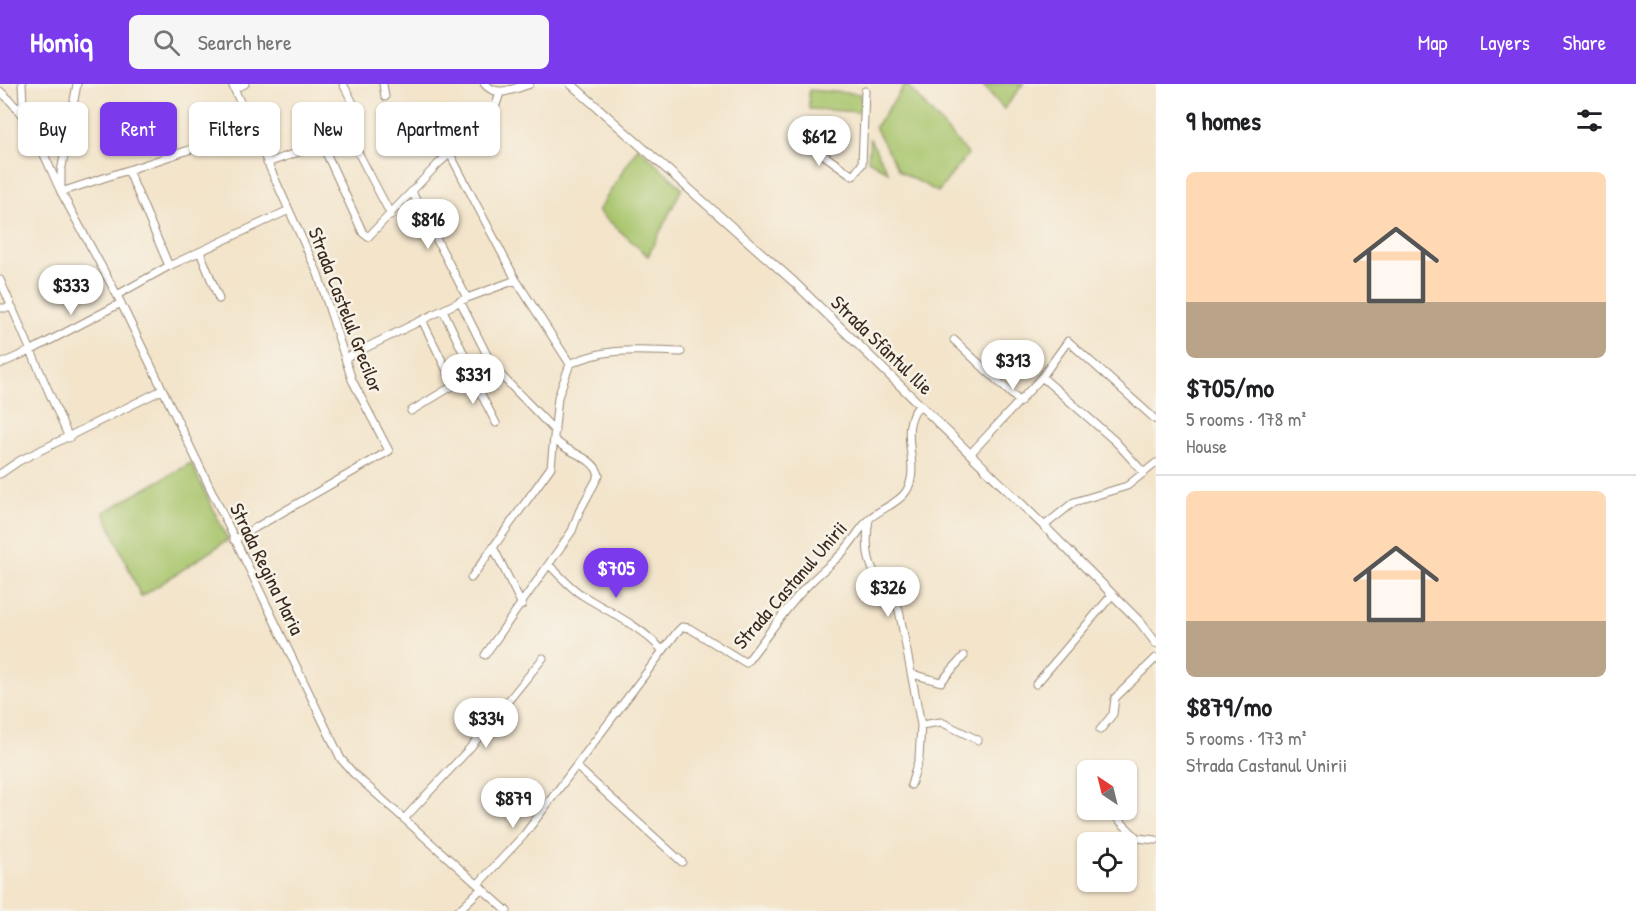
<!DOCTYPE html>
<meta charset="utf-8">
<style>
:root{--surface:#fff;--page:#f6f6f6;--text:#202124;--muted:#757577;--line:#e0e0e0;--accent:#7c3aed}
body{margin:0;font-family:"Patrick Hand",sans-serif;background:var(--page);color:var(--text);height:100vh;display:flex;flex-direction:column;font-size:22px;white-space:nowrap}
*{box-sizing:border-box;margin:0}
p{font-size:20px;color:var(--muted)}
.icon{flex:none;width:33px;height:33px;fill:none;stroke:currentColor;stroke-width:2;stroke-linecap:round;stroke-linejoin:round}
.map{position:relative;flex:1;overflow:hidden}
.panel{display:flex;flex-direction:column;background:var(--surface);width:480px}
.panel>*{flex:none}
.banner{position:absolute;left:18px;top:18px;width:570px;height:54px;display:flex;gap:12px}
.needle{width:39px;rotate:325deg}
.fabs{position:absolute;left:1077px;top:676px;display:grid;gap:12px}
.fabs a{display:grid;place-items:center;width:60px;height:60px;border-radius:9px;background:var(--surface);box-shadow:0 2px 4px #0004;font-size:30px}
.price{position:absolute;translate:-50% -51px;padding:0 14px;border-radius:21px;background:#fff;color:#222;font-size:20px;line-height:39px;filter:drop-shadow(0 2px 3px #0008)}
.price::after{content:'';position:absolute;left:50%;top:36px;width:18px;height:14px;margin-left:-9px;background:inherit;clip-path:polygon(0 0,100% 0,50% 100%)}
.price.active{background:var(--accent);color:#fff}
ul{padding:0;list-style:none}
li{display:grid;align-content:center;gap:12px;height:318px;padding:0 30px}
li+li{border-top:2px solid var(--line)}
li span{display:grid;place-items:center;height:186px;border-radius:9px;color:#555}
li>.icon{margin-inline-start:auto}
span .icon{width:108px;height:108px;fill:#fffc;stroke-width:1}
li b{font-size:26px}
h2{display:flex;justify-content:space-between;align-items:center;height:72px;padding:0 30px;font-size:26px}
.pill{padding:0 21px;border-radius:9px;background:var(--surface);box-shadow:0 2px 4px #0004;font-size:21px;line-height:54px}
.pill.active{background:var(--accent);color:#fff}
header{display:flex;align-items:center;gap:36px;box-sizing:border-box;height:84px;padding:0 30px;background:var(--accent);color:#fff}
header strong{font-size:28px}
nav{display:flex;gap:33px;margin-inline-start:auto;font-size:21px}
.search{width:420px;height:54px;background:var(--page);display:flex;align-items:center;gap:15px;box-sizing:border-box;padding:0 21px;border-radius:9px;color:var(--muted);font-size:22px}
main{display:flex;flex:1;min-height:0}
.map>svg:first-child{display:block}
.green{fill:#a8c56c;stroke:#727845;stroke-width:1.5}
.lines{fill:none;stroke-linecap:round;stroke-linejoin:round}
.minor-casing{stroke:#978774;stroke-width:9}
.tertiary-casing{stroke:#978774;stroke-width:10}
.minor{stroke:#fff;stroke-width:7}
.tertiary{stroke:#fff;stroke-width:8}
.labels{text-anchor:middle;stroke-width:5;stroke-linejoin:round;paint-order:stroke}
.street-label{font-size:20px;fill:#3b2a1e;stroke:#f7f3e8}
</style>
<header>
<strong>Homiq</strong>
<div class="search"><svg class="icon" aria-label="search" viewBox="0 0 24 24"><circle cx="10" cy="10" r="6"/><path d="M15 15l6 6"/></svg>Search here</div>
<nav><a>Map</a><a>Layers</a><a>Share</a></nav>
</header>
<main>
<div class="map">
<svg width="1156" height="827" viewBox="0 0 1156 827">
<rect width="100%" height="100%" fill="#f7f3e8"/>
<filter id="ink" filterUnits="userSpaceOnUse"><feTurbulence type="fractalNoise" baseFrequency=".0167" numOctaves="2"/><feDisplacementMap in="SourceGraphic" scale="12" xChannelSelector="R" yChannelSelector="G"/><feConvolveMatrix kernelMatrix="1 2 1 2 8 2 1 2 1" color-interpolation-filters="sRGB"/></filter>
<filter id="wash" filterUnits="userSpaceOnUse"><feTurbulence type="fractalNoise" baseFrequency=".008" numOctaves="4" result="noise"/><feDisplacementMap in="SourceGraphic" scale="24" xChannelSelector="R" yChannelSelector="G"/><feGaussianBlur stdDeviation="1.35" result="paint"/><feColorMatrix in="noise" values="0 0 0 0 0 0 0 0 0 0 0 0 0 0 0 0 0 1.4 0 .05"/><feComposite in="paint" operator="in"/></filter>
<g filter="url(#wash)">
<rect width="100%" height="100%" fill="#f3e4ca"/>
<path class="green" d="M 906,0 L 968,70 L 938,108 L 899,87 L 875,43 Z
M 982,0 L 1023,0 L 1004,25 Z
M 809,6 L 861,10 L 861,28 L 809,25 Z
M 870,55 L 888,88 L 868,76 Z
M 638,63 L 682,104 L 648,172 L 598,127 Z
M 191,379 L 228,456 L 141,513 L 104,428 Z"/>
</g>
<g filter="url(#ink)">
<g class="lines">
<g class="minor-casing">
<path id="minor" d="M 77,0 L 61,88 L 61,108 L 117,211 L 341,675 L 354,690 L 507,827
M 232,0 L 318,190 L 352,296 L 389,367 L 234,456
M 343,0 L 361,34
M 383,0 L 385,13
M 234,5 L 245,0
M 0,7 C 31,33 44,72 61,108 L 192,65 L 254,48
M 20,25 L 23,18 L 22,0
M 349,51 L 391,131
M 800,54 L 853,92 L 862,80 L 865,7
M 450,70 L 516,196 L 570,280
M 267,79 L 322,60 L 363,149 L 368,153 L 439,79 L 492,33 L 500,9
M 412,108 L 467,214
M 200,168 L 219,215
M 169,182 L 289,126
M 0,196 L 69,354
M 117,211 L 169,182 L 128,86
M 460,217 L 493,283 L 555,347
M 0,224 L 13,224
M 422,236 L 454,301
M 954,256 L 1020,318
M 345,274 L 467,214 L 516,196
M 0,280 L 32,266 L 121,219
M 471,291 L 496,339
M 1042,293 L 1115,357 L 1144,389
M 411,327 L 471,291 L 471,285 L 443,226
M 971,369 L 1042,293 L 1068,257 L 1156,336
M 0,390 L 19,377 L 162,306
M 869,435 C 866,454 865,475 876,491 C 885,504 894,511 899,526 L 921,641
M 1044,442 L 1074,418 L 1127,402 L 1156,379
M 494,465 L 522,521
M 550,482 C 560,491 570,504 582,511 C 609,528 641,542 663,567
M 471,494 L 551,383 L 558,313 L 570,280 C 607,262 641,267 681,268
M 485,571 L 572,447 L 579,428 L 599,391 C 594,372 566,369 554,355
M 912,590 L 941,598 L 964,572
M 1036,600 L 1112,511
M 1100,646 L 1113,630 L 1115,614 L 1156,574
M 577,683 L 682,778
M 911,701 L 919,674 L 921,641 L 941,638 L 978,656
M 1109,726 L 1137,754 L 1156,756
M 404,735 L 470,664 L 543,574
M 478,800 L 524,751 L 677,548 L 682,543 L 689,544 L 746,579 C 767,553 785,524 809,500 C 819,489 832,480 843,468 C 852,458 859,446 868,436 C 879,425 896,421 905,409 C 924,384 895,345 920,321
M 458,827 L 482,804"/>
</g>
<g class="tertiary-casing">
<path id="tertiary" d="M 485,0 C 497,14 513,5 529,0
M 571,0 L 794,198 L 1044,442 L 1140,538 L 1156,559"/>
</g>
<use href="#minor" class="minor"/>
<use href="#tertiary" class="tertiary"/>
</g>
</g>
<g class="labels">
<g class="street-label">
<text transform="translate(346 226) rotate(69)" y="7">Strada Castelul Grecilor</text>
<text transform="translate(882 261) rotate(44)" y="7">Strada Sfântul Ilie</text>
<text transform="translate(267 485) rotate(64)" y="7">Strada Regina Maria</text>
<text transform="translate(790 501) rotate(-49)" y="7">Strada Castanul Unirii</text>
</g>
</g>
</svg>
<div class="fabs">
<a><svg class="needle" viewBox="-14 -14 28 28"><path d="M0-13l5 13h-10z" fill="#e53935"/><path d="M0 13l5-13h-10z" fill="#757577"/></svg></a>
<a><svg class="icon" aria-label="locate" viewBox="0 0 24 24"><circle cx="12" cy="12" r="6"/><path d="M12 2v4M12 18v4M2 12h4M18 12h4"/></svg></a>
</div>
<b class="price" style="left:819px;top:83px">$612</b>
<b class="price" style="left:428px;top:166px">$816</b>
<b class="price" style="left:71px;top:232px">$333</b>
<b class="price" style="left:1013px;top:307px">$313</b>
<b class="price" style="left:473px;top:321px">$331</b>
<b class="price active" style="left:616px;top:515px">$705</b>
<b class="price" style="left:888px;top:534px">$326</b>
<b class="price" style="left:486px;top:665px">$334</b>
<b class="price" style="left:513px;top:745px">$879</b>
<div class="banner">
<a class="pill">Buy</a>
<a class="pill active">Rent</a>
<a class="pill">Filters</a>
<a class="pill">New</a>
<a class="pill">Apartment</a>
</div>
</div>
<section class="panel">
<h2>9 homes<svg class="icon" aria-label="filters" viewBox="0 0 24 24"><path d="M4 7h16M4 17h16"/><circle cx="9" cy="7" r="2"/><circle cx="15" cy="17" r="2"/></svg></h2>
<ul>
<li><span style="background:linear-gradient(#ffd9b3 70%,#b9a48a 0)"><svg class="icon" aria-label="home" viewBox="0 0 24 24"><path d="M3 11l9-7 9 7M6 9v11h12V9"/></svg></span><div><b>$705/mo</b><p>5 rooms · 178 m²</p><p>House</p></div></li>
<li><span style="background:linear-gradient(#ffd9b3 70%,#b9a48a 0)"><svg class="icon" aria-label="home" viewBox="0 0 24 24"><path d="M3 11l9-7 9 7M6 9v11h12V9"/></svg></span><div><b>$879/mo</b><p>5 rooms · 173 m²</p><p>Strada Castanul Unirii</p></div></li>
</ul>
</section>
</main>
